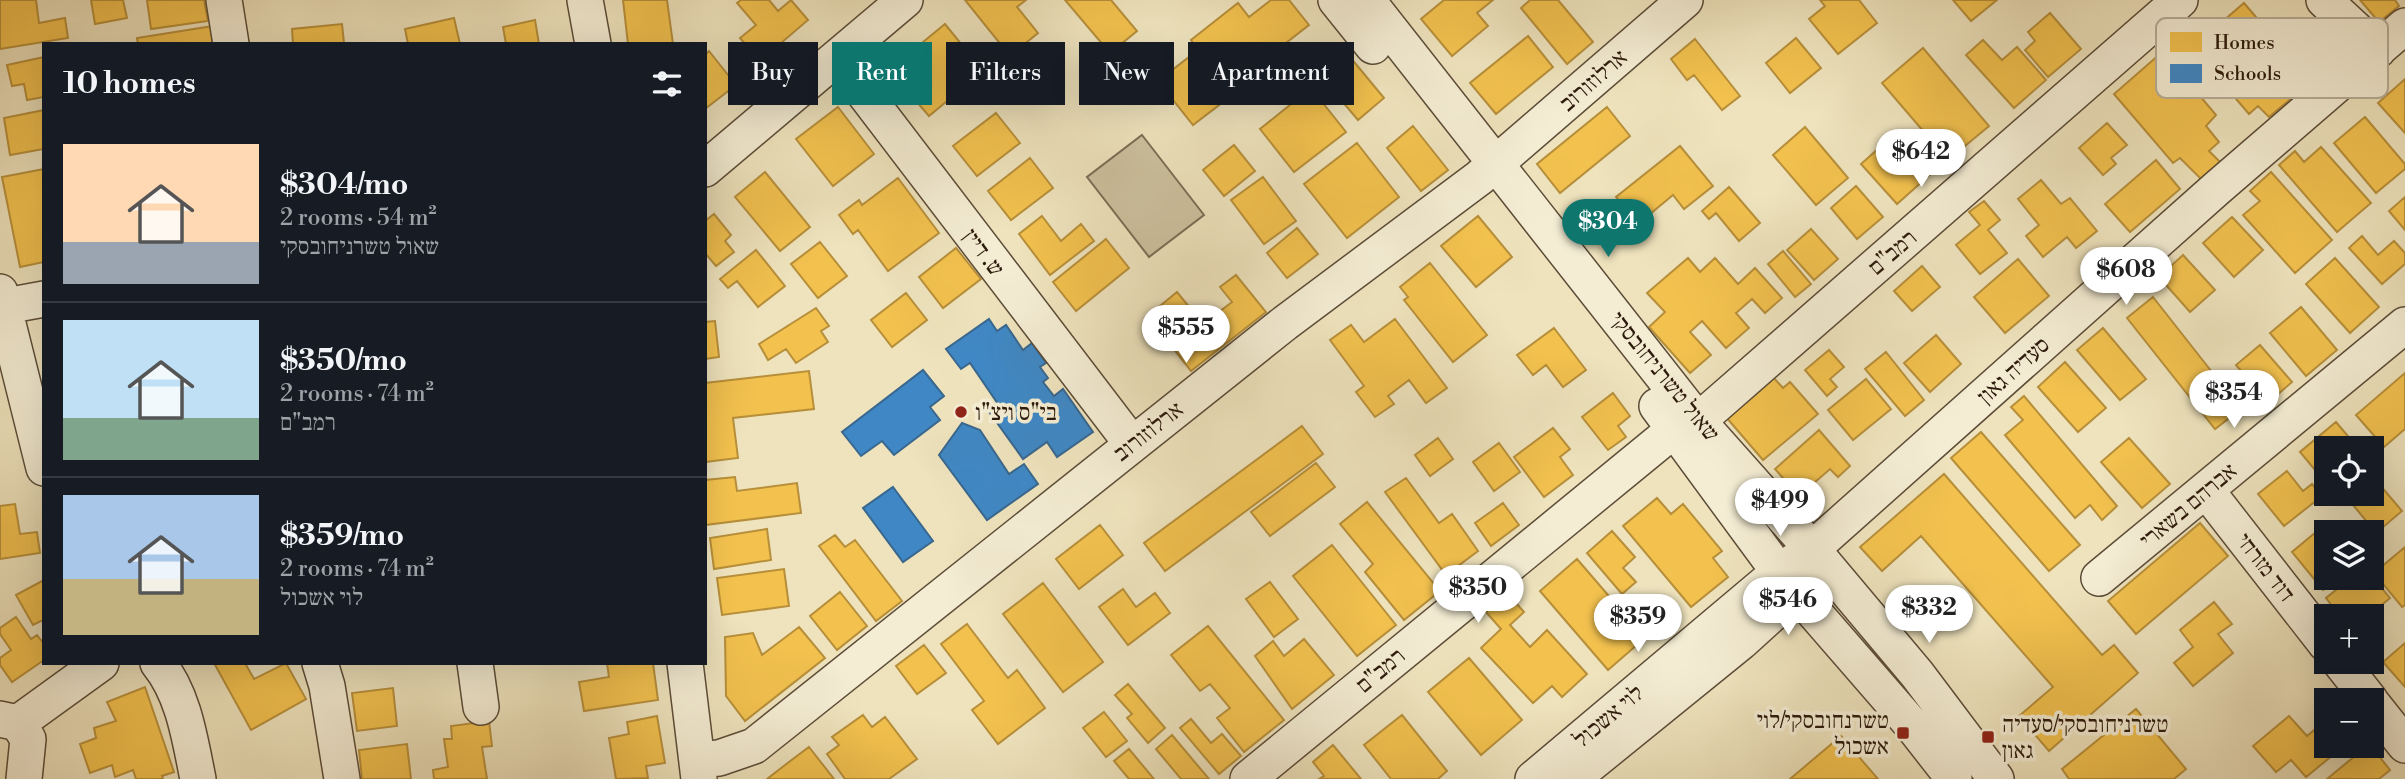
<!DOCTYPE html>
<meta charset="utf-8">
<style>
:root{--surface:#171b24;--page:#20242c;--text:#f1f3f6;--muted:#9ea1a6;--line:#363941;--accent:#0f766e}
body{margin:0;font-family:"Libre Bodoni","Frank Ruhl Libre",serif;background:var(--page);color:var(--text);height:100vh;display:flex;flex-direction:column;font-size:26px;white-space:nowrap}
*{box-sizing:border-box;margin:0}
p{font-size:23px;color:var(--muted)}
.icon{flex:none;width:38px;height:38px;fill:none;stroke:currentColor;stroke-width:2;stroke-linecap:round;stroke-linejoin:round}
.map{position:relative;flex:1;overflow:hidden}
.sheet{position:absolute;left:42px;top:42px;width:665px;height:623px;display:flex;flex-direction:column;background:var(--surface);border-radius:0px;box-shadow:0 7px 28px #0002}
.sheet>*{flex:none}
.hud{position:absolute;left:728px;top:42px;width:665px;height:63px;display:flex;gap:14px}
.controls{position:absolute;left:2314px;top:436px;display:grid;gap:14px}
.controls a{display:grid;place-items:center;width:70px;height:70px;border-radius:0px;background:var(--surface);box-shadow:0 7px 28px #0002;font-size:35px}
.price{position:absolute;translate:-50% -60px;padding:0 16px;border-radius:24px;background:#fff;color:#222;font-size:23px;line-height:46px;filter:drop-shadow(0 2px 4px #0008)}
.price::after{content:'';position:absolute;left:50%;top:42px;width:21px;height:16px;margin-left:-10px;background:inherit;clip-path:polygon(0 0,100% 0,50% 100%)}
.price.selected{background:var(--accent);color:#fff}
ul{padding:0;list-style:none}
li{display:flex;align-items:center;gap:21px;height:175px;padding:0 21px}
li+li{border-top:2px solid var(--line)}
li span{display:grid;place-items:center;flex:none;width:196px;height:140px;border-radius:0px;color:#555}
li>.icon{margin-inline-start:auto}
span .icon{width:84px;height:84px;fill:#fffc;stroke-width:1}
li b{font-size:30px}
h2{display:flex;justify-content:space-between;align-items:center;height:84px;padding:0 21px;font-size:30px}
.tag{padding:0 24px;border-radius:0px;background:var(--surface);box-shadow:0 7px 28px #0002;font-size:24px;line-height:63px}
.tag.selected{background:var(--accent);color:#fff}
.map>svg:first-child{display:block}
.green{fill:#cdc19f;stroke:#7c6e56;stroke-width:2}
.homes{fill:#f2c14e;stroke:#b78f3a;stroke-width:2}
.schools{fill:#3f88c5;stroke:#39678e;stroke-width:2}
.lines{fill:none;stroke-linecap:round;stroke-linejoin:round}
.minor-casing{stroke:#5c4c38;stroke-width:38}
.minor{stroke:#f4edd4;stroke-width:35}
.poi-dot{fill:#8f2418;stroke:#f4edd4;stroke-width:2.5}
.labels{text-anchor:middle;stroke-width:7;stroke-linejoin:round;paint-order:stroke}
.street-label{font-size:23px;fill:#2c1a0c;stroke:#f4edd4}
.poi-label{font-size:23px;fill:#2c1a0c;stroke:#f4edd4;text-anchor:start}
.key{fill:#f4edd4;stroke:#b8ae98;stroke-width:2}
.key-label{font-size:19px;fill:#2c1a0c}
</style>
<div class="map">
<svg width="2405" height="779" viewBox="0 0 2405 779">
<rect width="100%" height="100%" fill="#eee3bd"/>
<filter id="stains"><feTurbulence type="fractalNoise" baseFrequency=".00286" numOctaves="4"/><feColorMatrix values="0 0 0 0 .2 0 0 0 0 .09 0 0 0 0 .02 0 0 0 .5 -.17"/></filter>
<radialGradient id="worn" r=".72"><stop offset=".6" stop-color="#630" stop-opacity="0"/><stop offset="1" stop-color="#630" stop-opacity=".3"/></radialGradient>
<path class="green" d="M 1142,135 L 1204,215 L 1149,257 L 1087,177 Z"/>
<path class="homes" d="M 0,0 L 36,0 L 39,23 L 65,18 L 68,38 L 0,49 Z
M 91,0 L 123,0 L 127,18 L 95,24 Z
M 147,0 L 204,0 L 208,21 L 151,29 Z
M 623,0 L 667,0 L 673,44 L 628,44 Z
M 741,0 L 769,0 L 778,11 L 791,0 L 808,20 L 760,61 L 740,38 L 756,25 L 737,3 Z
M 965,0 L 1026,0 L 1017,7 L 1038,33 L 1010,56 Z
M 1065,0 L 1111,0 L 1137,31 L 1110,53 Z
M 1271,0 L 1289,0 L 1309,25 L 1277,50 L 1289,65 L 1242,102 L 1235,93 L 1193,125 L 1158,81 L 1198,50 L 1191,40 L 1238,3 L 1249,17 Z
M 1444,0 L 1493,0 L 1477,13 L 1488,26 L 1452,56 L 1421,19 Z
M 1530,0 L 1558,0 L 1593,42 L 1567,64 L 1521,8 Z
M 1820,0 L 1859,0 L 1877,23 L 1838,54 L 1809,19 L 1825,6 Z
M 1953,0 L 1997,0 L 1971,21 Z
M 2360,0 L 2395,0 L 2399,6 L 2379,22 Z
M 2244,3 L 2273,37 L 2218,85 L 2188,51 Z
M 2050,13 L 2081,49 L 2048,77 L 2025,50 L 2035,41 L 2028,32 Z
M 454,18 L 460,44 L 408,44 L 405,29 Z
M 535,20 L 539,44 L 506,44 L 503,27 Z
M 342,24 L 344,43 L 293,44 L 292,29 Z
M 945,24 L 983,71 L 929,116 L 889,70 Z
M 213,26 L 215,44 L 138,44 L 137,38 Z
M 1528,36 L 1553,67 L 1496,114 L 1470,83 Z
M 1796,38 L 1821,68 L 1790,93 L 1766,63 Z
M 1695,39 L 1740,96 L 1722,110 L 1694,75 L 1687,80 L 1671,59 Z
M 1983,40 L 2002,60 L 2017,47 L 2046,80 L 2014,108 L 1966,55 Z
M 1923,48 L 1989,126 L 1948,160 L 1882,83 Z
M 709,51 L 736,85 L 705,109 L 705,55 Z
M 1345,51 L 1384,98 L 1358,120 L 1318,73 Z
M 2161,53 L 2178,70 L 2168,79 L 2179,91 L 2189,83 L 2216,115 L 2206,126 L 2219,142 L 2209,151 L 2221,163 L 2201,179 L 2180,158 L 2173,163 L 2114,94 Z
M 2277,53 L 2306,86 L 2269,117 L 2258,106 L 2249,114 L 2231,93 Z
M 44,57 L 44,97 L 27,100 L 24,84 L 12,86 L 7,65 Z
M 2405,79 L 2405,133 L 2378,103 Z
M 1311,88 L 1346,132 L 1294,172 L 1260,129 Z
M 838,107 L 874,154 L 833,186 L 796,139 Z
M 1607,107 L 1630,136 L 1560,193 L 1537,164 Z
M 44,110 L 44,149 L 10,155 L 4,118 Z
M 996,113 L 1020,143 L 977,176 L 953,146 Z
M 2365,117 L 2405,164 L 2405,169 L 2376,193 L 2334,143 Z
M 2107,123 L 2127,145 L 2111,158 L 2116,164 L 2103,175 L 2079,148 Z
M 1413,126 L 1448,170 L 1421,191 L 1387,148 Z
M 1805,127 L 1848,178 L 1816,205 L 1773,155 Z
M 1897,132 L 1933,172 L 1897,204 L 1861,164 Z
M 1357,143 L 1399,197 L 1347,238 L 1304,184 Z
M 1234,145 L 1255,171 L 1224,196 L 1203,170 Z
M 1680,146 L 1713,186 L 1684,209 L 1673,195 L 1638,224 L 1616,197 Z
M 2321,147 L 2371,203 L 2337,232 L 2279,165 L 2295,151 L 2304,162 Z
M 1030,158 L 1053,188 L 1011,220 L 988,191 Z
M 2156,160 L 2180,189 L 2130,232 L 2105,204 Z
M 44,169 L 44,262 L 20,267 L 2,177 Z
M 765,172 L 810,227 L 780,251 L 735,197 Z
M 2271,172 L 2332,240 L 2295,273 L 2243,215 L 2260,201 L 2250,191 Z
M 1263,177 L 1296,221 L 1264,244 L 1231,200 Z
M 898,178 L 939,233 L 888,271 L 858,230 L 853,234 L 839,215 L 859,200 L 862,205 Z
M 2041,180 L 2061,204 L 2070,198 L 2097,231 L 2076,248 L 2067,237 L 2043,257 L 2026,236 L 2039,225 L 2018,199 Z
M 1856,186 L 1883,217 L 1857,239 L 1831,208 Z
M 1729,187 L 1760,223 L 1739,241 L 1716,213 L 1709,219 L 1702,211 Z
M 2405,197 L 2405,230 L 2389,211 Z
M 1984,201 L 2000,220 L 1988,230 L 2007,253 L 1980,274 L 1956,245 L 1980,225 L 1969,212 Z
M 714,214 L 731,235 L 725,241 L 734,252 L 716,266 L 705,253 L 705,221 Z
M 1042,216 L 1061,241 L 1081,224 L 1094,241 L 1050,275 L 1019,234 Z
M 1478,216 L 1512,257 L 1476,287 L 1441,246 Z
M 2232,217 L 2263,250 L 2234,277 L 2203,243 Z
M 1297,228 L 1318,254 L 1287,278 L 1267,253 Z
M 1811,229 L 1838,259 L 1814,280 L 1787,250 Z
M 2362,236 L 2378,255 L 2394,241 L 2405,253 L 2405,264 L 2382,284 L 2349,248 Z
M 1106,239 L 1129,268 L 1076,311 L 1053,282 Z
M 820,242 L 847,276 L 818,298 L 791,264 Z
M 956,248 L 981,279 L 943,308 L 919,277 Z
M 756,250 L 785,286 L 758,307 L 737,281 L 728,288 L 720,279 Z
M 1783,251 L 1811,284 L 1795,297 L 1768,264 Z
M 2183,255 L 2215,290 L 2190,312 L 2159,277 Z
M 1688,258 L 1700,272 L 1715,258 L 1738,284 L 1755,268 L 1782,298 L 1765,313 L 1752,299 L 1736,313 L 1749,328 L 1726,348 L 1702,321 L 1690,332 L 1711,355 L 1690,373 L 1649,327 L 1665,312 L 1647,293 Z
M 2335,258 L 2379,307 L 2350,333 L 2306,284 Z
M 2018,259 L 2049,296 L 2005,333 L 1974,297 Z
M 1430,263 L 1487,335 L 1453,362 L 1404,300 L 1408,297 L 1400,287 Z
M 1922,266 L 1940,287 L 1912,311 L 1894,291 Z
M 1236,275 L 1266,312 L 1191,371 L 1148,316 L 1177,292 L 1203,324 L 1232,302 L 1220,287 Z
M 906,293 L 927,320 L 892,347 L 871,320 Z
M 2153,297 L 2241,409 L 2215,429 L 2127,318 Z
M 2301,307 L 2337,350 L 2306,376 L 2270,333 Z
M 816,308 L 829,326 L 821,331 L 828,342 L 796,363 L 786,349 L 768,360 L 759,344 Z
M 1395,319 L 1447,388 L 1426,403 L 1409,380 L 1388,396 L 1394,404 L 1375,417 L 1356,392 L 1364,386 L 1330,340 L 1351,325 L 1364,342 Z
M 715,321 L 719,357 L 705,359 L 705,322 Z
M 1554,328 L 1586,370 L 1563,387 L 1546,365 L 1533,375 L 1517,355 Z
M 2103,328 L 2146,379 L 2120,400 L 2077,350 Z
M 1936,335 L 1961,364 L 1930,392 L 1904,363 Z
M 2260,345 L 2292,382 L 2268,403 L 2236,365 Z
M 1829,350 L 1844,367 L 1830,379 L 1837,387 L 1827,396 L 1805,370 Z
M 1886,352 L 1924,400 L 1905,416 L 1865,369 Z
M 2065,362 L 2106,408 L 2078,432 L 2038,387 Z
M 809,371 L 814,409 L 733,418 L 738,458 L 705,462 L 705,383 Z
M 2405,373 L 2405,429 L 2384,447 L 2356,415 Z
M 1773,377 L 1783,388 L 1790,382 L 1818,414 L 1763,460 L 1726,417 Z
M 1866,379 L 1891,409 L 1853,440 L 1828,410 Z
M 1613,393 L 1630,416 L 1618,426 L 1626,437 L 1608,450 L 1582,417 Z
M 2024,396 L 2117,506 L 2102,520 L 2090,505 L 2075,518 L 2005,435 L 2023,420 L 2011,407 Z
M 2336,422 L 2358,448 L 2326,448 L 2325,482 L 2300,452 Z
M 1302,426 L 1323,454 L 1165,571 L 1144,543 Z
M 1553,428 L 1570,449 L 1560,457 L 1573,475 L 1544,497 L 1514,457 Z
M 1819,430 L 1850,466 L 1838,477 L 1830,469 L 1799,496 L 1775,469 Z
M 1981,432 L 2080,545 L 2049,571 L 1951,458 Z
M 1438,438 L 1453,459 L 1430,476 L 1415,455 Z
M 2129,438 L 2170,484 L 2142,508 L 2101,462 Z
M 1499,443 L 1520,472 L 1494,491 L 1473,462 Z
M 1316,463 L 1335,487 L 1270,536 L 1251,512 Z
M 2287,471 L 2303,491 L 2312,484 L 2322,496 L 2284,526 L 2258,494 Z
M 1944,474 L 2102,655 L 2114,645 L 2138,673 L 2049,751 L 2019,716 L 2053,687 L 1921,536 L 1882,571 L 1860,547 Z
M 735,477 L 737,491 L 797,483 L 801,513 L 705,525 L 705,480 Z
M 1406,478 L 1439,523 L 1452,514 L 1478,551 L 1446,575 L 1385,492 Z
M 2374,478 L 2402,511 L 2376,533 L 2349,500 L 2356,494 L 2371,494 L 2371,481 Z
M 1657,498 L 1671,514 L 1683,504 L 1722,551 L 1713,558 L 1728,577 L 1691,607 L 1623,526 Z
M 1367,502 L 1440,591 L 1404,620 L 1365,572 L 1373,564 L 1340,524 Z
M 1503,503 L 1519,525 L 1491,546 L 1475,523 Z
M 15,504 L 20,534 L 37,532 L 40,553 L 0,559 L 0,506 Z
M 2200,523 L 2228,556 L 2136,634 L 2108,601 Z
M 2327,523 L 2335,532 L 2326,532 L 2326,578 L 2338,578 L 2323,590 L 2292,552 Z
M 1100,525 L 1123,555 L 1079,589 L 1056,559 Z
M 767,529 L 771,560 L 714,569 L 710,538 Z
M 1612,531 L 1635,557 L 1623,568 L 1636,582 L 1622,594 L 1587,553 Z
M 835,535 L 845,547 L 855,540 L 902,601 L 876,621 L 819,546 Z
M 1332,545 L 1396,625 L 1357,656 L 1293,576 Z
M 2405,547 L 2405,605 L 2402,607 L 2374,573 Z
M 1577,559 L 1645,638 L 1608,670 L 1540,591 Z
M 784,569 L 789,606 L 722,615 L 717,578 Z
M 2371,575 L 2390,598 L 2368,616 L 2340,616 L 2326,598 L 2351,578 L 2371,578 Z
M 44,580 L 44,622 L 43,620 L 33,625 L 16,595 Z
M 1270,582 L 1298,619 L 1274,637 L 1246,599 Z
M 1043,583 L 1103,662 L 1063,692 L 1003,614 Z
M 1123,589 L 1136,607 L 1155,593 L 1170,613 L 1128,645 L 1099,607 Z
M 840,592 L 867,626 L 837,650 L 810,616 Z
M 1507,593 L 1524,612 L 1510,625 L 1530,647 L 1547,630 L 1587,674 L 1562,697 L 1552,686 L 1533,703 L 1481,648 L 1501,629 L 1486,612 Z
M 2214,602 L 2232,624 L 2218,634 L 2233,653 L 2193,686 L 2174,663 L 2193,647 L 2180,630 Z
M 16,617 L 31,639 L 37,635 L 44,644 L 44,660 L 12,682 L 0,665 L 0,658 L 11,650 L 0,634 L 0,628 Z
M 967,624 L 1008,678 L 1017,670 L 1045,708 L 998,744 L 972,710 L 984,701 L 941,644 Z
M 1208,626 L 1284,720 L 1244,752 L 1217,718 L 1230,708 L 1210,684 L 1200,691 L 1171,655 Z
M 799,627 L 825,658 L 745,721 L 726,696 L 725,637 L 753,633 L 762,655 Z
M 1304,639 L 1334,675 L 1292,709 L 1255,656 L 1273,641 L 1284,656 Z
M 2405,643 L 2405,687 L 2383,662 Z
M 924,645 L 946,673 L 917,694 L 896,666 Z
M 1469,658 L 1522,720 L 1481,755 L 1428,692 Z
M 214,663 L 245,663 L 254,679 L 286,663 L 306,699 L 251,730 Z
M 607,663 L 653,663 L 658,700 L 584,711 L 579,682 L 609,677 Z
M 1128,684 L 1165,728 L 1148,743 L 1127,718 L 1132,714 L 1115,695 Z
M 145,687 L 174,772 L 162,776 L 163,779 L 136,779 L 133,770 L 115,777 L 112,765 L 90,773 L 80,744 L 96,738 L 94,728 L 116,721 L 107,702 Z
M 393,688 L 397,726 L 357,731 L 352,693 Z
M 2136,709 L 2186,769 L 2174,779 L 2069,779 L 2062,769 Z
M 1104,712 L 1127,741 L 1106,757 L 1083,728 Z
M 863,715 L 872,727 L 885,717 L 917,759 L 889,779 L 845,779 L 827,754 L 839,745 L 832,737 Z
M 1402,715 L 1447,771 L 1438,779 L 1391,779 L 1364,745 Z
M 657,716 L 665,763 L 646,766 L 648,778 L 616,779 L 609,738 L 629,734 L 627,722 Z
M 2289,716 L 2307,736 L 2326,720 L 2326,746 L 2344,746 L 2306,777 L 2291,760 L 2276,772 L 2253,746 Z
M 1191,719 L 1211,743 L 1222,734 L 1241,756 L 1219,774 L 1180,728 Z
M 489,721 L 492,746 L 482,747 L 487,779 L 434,779 L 433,770 L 448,767 L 444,739 L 452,739 L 451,726 Z
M 1172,735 L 1209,779 L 1181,779 L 1156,749 Z
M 1841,736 L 1878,779 L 1790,779 L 1803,768 Z
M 407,744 L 411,779 L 362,779 L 359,750 Z
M 1333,745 L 1361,779 L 1319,779 L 1324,776 L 1313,762 Z
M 2367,746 L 2371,746 L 2390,770 L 2379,779 L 2327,779 Z
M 809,747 L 834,779 L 767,779 L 785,765 Z
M 1129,749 L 1154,779 L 1129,779 L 1114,761 Z"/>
<path class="schools" d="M 989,319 L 997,331 L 1006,325 L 1023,350 L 1032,343 L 1046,363 L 1040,367 L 1048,378 L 1043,382 L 1054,396 L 1063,389 L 1093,432 L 1057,457 L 1047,442 L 1023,459 L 990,413 L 1000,407 L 970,363 L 961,369 L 946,349 Z
M 923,370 L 944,396 L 930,407 L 940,420 L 894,455 L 882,441 L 861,456 L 842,432 Z
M 962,423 L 980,430 L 1009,474 L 1024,464 L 1038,484 L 987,520 L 939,455 Z
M 893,487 L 933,541 L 903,562 L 863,508 Z"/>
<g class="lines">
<g class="minor-casing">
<path id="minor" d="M 224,0 L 231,44
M 585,0 L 593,44
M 1336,0 L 1373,46
M 1367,0 L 1698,421 L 1812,549 L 1917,674 L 1996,779
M 2324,0 L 2378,50
M 838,59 L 1132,444
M 705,169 L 905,0
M 0,292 L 44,468
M 0,307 L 44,299
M 1657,406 L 1779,572 L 1911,724 L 1954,779
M 1698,421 L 2180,0
M 2206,490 L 2326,644
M 2099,578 L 2405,325
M 2340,662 L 2370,700
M 158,663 C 184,695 190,740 198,779
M 320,663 L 327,686 L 342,779
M 475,663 L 481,707
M 685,663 L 699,779
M 2371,702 L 2405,745
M 0,719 L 18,723 L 28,739 L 24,779
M 18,723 L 101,663
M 697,760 L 719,758 L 754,746 L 1285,323 L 1479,178 L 1685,0
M 1248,779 L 1675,429
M 1533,779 L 1779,572 L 1812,549 L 2216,189 L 2405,26
M 1572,779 L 1741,642 L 1797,591 L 1805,569"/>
</g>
<use href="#minor" class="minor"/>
</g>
<g class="poi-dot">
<circle cx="961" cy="412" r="7"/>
<rect x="1896" y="726" width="14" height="14" rx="3.5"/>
<rect x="1981" y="730" width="14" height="14" rx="3.5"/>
</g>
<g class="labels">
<g class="street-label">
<text transform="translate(1593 80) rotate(-41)" y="8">ארלוזורוב</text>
<text transform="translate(984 252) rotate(53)" y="8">ש. דיין</text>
<text transform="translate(1892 252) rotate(-41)" y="8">רמב"ם</text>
<text transform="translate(2013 370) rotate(-42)" y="8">סעדיה גאון</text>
<text transform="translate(1665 376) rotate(51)" y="8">שאול טשרניחובסקי</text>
<text transform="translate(1148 431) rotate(-38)" y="8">ארלוזורוב</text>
<text transform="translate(2188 505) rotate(-40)" y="8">אברהם בשארי</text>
<text transform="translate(2266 567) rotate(52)" y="8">דוד מזרחי</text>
<text transform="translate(1380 670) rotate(-40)" y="8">רמב"ם</text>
<text transform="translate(1608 716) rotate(-40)" y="8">לוי אשכול</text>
</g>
<g class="poi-label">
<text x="975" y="420">בי"ס ויצ"ו</text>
<text x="1889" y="728" text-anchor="end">טשרנחובסקי/לוי<tspan x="1889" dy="26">אשכול</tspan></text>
<text x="2002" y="732">טשרניחובסקי/סעדיה<tspan x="2002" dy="26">גאון</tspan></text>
</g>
</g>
<rect x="2156" y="18" width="232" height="80" rx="10" class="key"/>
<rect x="2170" y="32" width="32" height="20" fill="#f2c14e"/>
<rect x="2170" y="64" width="32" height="19" fill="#3f88c5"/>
<g class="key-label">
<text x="2214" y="49">Homes</text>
<text x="2214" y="80">Schools</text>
</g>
<rect width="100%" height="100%" filter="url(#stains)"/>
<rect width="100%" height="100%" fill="url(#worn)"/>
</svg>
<div class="controls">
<a><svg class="icon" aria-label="locate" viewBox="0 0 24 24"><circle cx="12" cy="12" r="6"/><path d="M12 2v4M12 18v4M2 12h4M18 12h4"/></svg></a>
<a><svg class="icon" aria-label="layers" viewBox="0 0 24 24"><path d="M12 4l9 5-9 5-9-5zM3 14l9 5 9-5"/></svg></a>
<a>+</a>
<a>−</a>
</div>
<b class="price" style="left:1921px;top:189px">$642</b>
<b class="price selected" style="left:1608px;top:259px">$304</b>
<b class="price" style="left:2126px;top:307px">$608</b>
<b class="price" style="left:1186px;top:365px">$555</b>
<b class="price" style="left:2234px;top:430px">$354</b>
<b class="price" style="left:1780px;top:538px">$499</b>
<b class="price" style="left:1478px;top:625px">$350</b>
<b class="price" style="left:1788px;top:637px">$546</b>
<b class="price" style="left:1929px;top:645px">$332</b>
<b class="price" style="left:1638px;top:654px">$359</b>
<div class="hud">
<a class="tag">Buy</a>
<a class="tag selected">Rent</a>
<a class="tag">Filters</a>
<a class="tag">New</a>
<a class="tag">Apartment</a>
</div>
<section class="sheet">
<h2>10 homes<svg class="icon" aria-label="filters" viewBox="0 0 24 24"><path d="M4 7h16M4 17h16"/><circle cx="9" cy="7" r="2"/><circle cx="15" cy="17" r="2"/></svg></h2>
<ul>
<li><span style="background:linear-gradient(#ffd9b3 70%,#9aa5b1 0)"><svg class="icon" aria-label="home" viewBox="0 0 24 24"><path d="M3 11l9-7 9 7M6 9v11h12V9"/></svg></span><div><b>$304/mo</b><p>2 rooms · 54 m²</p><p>שאול טשרניחובסקי</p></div></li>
<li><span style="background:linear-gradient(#bfe0f5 70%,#7fa58c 0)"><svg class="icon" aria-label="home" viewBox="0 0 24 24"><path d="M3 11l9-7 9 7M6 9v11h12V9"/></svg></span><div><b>$350/mo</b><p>2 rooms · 74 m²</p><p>רמב&quot;ם</p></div></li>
<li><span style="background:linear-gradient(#a9c7e8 60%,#c2b280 0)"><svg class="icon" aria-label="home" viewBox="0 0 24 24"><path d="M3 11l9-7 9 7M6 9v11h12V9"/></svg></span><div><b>$359/mo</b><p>2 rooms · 74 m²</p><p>לוי אשכול</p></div></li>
</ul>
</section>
</div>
